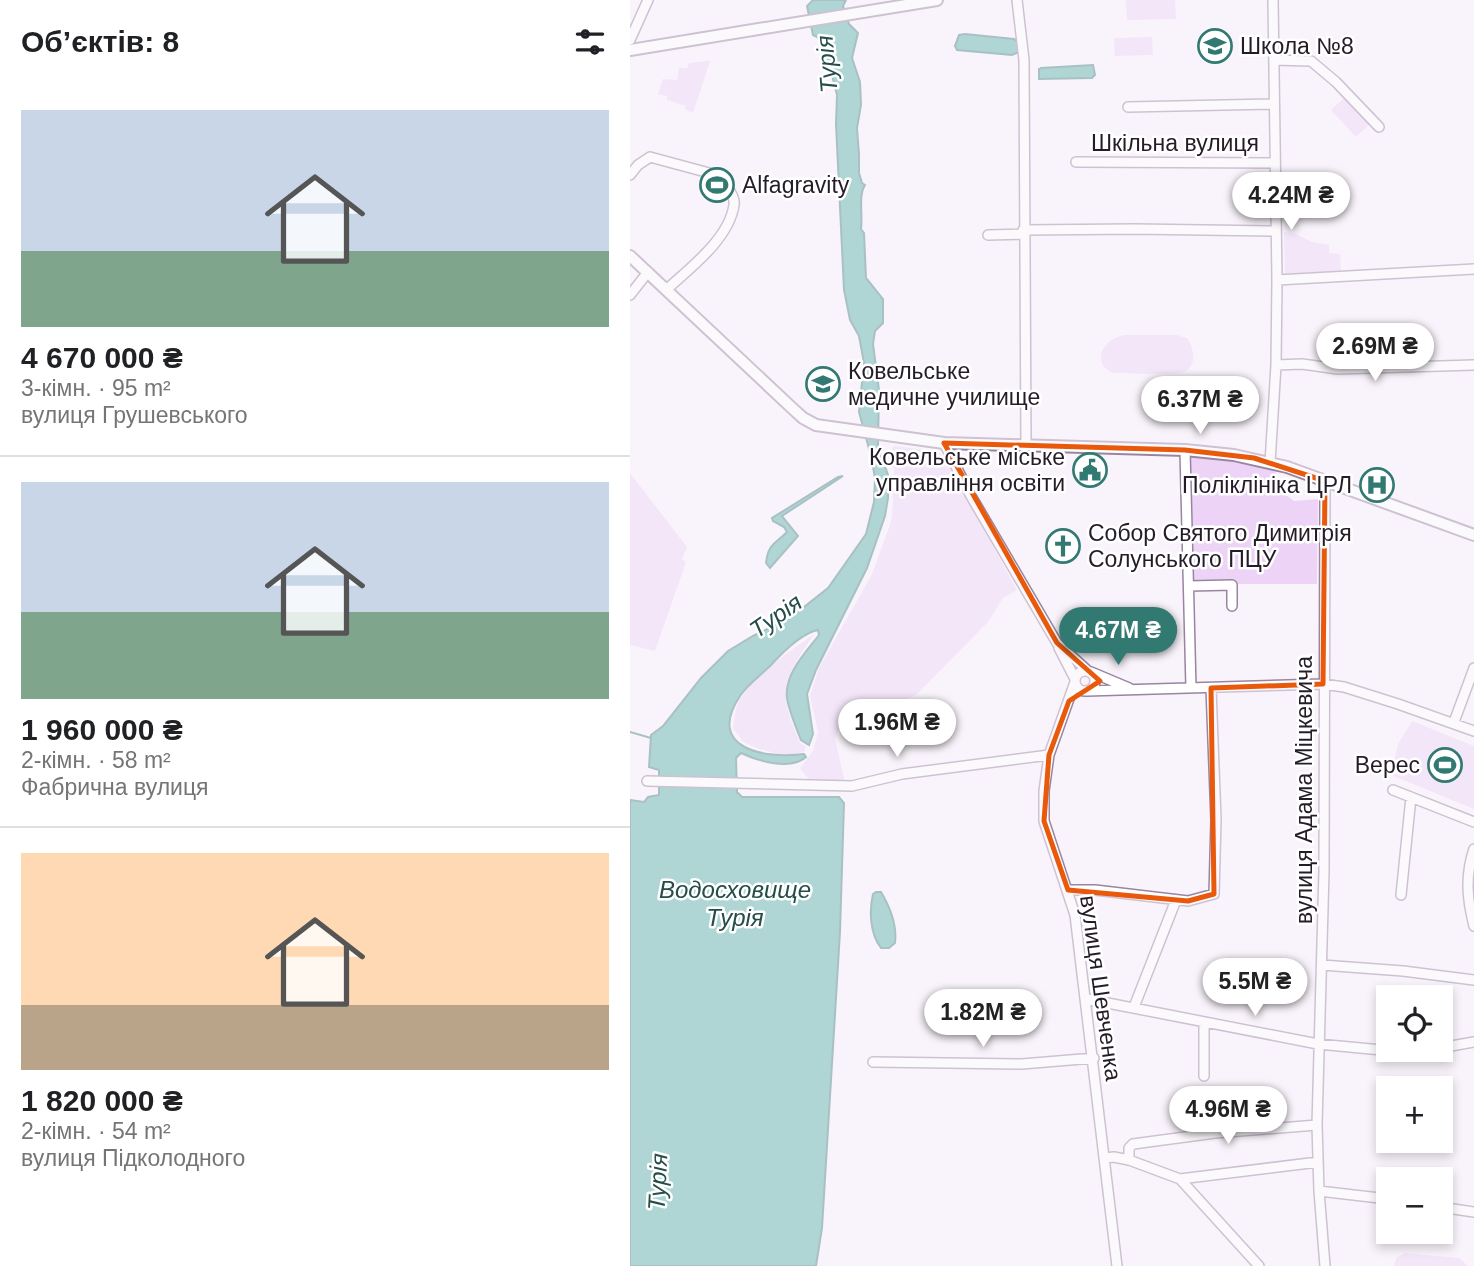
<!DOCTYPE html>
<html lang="uk">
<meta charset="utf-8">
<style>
:root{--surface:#fff;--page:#f6f6f6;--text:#202124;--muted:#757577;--line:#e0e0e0;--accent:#327972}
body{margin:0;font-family:Helvetica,sans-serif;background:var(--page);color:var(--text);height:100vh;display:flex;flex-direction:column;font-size:26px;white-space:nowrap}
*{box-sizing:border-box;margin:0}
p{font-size:23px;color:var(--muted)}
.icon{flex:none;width:38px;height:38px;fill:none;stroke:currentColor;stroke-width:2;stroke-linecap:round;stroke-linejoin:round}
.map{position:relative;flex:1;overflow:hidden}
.sheet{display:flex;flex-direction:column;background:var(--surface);width:630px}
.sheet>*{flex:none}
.controls{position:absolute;left:746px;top:985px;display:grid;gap:14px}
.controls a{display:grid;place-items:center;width:77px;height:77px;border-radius:0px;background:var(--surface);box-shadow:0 4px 10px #0003;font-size:35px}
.price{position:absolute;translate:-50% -60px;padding:0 16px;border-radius:24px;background:#fff;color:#222;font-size:23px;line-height:46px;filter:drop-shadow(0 2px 4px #0008)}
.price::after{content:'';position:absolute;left:50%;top:42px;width:21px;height:16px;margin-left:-10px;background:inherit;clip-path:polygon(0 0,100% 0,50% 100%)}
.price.current{background:var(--accent);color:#fff}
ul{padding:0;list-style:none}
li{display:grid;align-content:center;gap:14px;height:371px;padding:0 21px}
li+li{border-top:2px solid var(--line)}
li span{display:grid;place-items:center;height:217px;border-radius:0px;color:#555}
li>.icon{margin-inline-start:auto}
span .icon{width:126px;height:126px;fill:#fffc;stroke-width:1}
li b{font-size:30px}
h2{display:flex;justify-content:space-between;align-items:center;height:84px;padding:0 21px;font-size:30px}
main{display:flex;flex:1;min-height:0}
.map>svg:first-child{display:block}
.green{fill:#edd4f6}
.water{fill:#56afa6;stroke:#478380;stroke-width:2}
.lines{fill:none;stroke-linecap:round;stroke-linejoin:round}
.stream{stroke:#478380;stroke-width:2}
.minor-casing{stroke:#9985a1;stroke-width:12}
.major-casing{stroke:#9985a1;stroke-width:14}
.minor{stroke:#fff;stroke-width:9}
.major{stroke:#fff;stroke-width:10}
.marked{fill:none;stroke:#e8590c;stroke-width:5;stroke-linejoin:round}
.labels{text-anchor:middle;stroke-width:5;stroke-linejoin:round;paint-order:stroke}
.poi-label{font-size:23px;fill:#241c27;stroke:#fff;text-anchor:start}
.street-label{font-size:23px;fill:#241c27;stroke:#fff}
.water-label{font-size:24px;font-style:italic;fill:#254e49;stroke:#fff}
</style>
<main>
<section class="sheet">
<h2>Об’єктів: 8<svg class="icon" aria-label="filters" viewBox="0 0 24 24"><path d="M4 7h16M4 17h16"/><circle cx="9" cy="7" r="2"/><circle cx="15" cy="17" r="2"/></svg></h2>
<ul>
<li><span style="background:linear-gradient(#c9d6e8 65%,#7fa58c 0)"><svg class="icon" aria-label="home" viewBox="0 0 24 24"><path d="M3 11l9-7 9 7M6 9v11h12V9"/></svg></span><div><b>4 670 000 ₴</b><p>3-кімн. · 95 m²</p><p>вулиця Грушевського</p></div></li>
<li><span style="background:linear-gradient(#c9d6e8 60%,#7fa58c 0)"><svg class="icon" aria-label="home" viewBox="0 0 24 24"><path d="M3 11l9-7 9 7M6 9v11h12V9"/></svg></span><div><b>1 960 000 ₴</b><p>2-кімн. · 58 m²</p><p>Фабрична вулиця</p></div></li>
<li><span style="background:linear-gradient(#ffd9b3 70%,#b9a48a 0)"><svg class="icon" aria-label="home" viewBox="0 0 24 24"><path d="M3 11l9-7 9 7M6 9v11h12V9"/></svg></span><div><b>1 820 000 ₴</b><p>2-кімн. · 54 m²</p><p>вулиця Підколодного</p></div></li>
</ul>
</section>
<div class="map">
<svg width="844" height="1266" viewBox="0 0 844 1266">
<rect width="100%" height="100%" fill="#f9f4fb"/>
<path class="green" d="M 496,0 L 545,0 L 546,19 L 497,20 Z
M 522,37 L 523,55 L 485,56 L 484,38 Z
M 76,61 L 80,61 L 63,113 L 55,109 L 56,106 L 37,100 L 37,96 L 28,94 L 33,79 L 47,80 L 49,68 L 57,68 L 59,63 Z
M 715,97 L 740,124 L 726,137 L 701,110 Z
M 654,232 L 664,233 L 682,242 L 699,245 L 699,253 L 710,254 L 711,272 L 655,275 Z
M 495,335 L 547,335 L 557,338 C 564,348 568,367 553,372 C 538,376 502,373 484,373 C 460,365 472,338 495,335 Z
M 263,446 L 306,451 L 314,457 L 387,590 L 373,598 L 358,622 L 286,695 L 209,728 L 205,739 L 215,783 L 180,781 L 170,768 L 183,751 L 188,732 L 180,696 L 189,668 L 242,574 L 261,522 L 263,501 L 264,471 L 261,455 Z
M 559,455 L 626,464 L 646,472 L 644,486 L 664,501 L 688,499 L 687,584 L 563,584 Z
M 0,473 L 57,547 L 52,559 L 56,562 L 25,651 L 0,645 Z
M 184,634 C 153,681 146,690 171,744 L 176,746 L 174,752 L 153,755 L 129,749 L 113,742 L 103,728 C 105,717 105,705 112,696 C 128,673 161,650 184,634 Z
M 782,721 L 844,746 L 844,809 L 761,775 L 768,744 Z
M 775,1253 L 829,1258 L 838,1266 L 764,1266 L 766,1258 Z"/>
<path class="water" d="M 183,0 L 216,0 L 213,6 L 219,24 L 228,33 L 222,58 L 230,82 L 231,105 L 227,128 L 229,154 L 229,173 L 232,183 L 235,185 C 228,196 233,215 231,229 L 234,233 L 236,278 L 253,299 L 253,323 L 245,331 L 243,344 L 249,390 L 248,446 L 258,475 L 258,498 L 255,516 L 237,568 L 186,670 L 177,694 L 183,734 L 179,745 L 171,740 C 166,727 159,711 157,698 C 154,674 176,652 189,635 L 188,630 C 172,633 152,653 141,665 C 131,675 117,685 110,696 C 75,749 135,759 174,754 L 176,757 C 160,771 128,761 111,753 L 106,758 L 107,792 L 112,797 L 209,797 L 214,803 L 210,932 L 192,1228 L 186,1266 L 0,1266 L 0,800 L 14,802 L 18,797 L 29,795 L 29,770 L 19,767 L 21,735 L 33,726 L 71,678 L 98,651 L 123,636 L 160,618 L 198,588 L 236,534 L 244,502 L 245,478 L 241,456 L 229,412 L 234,363 L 229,336 L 220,320 L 214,290 L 206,124 L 207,95 L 193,40 L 183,35 L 177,6 Z
M 335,34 L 384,39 L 390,44 L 389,52 L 382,55 L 327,50 L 325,46 L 329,35 Z
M 463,65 L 465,75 L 462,78 L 409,79 L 409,69 L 411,68 Z
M 213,476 L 152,516 L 168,536 L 140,568 L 136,563 C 138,544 145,544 157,532 L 154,527 L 143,521 L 142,518 L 208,477 Z
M 246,892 L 251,892 C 260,907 267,926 265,943 L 259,948 L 251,948 C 240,934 239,911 243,894 Z"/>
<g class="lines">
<path class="stream" d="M 0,732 L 21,738"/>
<g class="minor-casing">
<path id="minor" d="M 387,0 L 394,60 L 396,446
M 0,40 L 18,0
M 644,60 L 681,61 L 706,82 L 749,127
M 498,107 L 643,104
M 446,162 L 645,163
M 0,175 L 8,165 L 20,157 L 83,174 C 91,180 106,194 104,205 C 99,239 60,268 36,290
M 393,230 L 505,229 L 646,231
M 358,235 L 393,234
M 647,280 L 844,269
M 0,295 L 18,272
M 646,365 L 672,364 L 708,369 L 844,365
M 314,443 L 341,496 L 427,643 L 458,671
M 555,450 L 561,688
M 640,463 L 646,365 L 647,280 L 643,0
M 559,586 L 602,585 L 602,606
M 429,648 L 445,679
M445 681a10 10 0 1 1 20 0a10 10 0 1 1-20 0Z
M 461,672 L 499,688
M 445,682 L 419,755 L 414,791 L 414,821 L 445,915 L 487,1266
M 457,691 L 693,684 L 714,687 L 768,704 L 844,731
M 824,722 L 844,668
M 17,781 L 222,786 L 272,774 L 419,755
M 763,790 L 844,822
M 844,849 C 835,876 837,899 844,926
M 438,890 L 465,890 L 558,901 L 584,894 L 586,820 L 581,688
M 771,895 L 781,797
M 692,965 L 773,971 L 844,980
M 457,999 L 688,1044 L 762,1051 L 796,1050
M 504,1007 L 546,900
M 810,1048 L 844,1042
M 243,1062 L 392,1064 L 464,1058
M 574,1076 L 574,1023
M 474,1158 L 484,1157 L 499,1160 L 550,1179 L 629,1266
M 499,1160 L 499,1148 L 503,1144 L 585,1133 L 687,1125
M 550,1179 L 688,1162
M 689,1191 L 758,1199
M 810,1207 L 844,1212
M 695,1266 L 689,1191 L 687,1125 L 694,871 L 695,481"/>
</g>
<g class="major-casing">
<path id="major" d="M 0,50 L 307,0
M 0,256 L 162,408 L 173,418 L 186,425 L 314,443 L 555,450 L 604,455 L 657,467 L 844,535"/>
</g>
<use href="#minor" class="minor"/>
<use href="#major" class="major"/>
</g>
<path d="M0 0H844V1266H0ZM 314,443 L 555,450 L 624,458 L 695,481 L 693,684 L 581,688 L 584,894 L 558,901 L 438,890 L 414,821 L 419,755 L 439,701 L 470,681 L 427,643 Z" fill="#f9f4fb" fill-opacity=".55" fill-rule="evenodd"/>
<path class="marked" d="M 314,443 L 555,450 L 624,458 L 695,481 L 693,684 L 581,688 L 584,894 L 558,901 L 438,890 L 414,821 L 419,755 L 439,701 L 470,681 L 427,643 Z"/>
<defs>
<g id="school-ring" transform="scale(1.75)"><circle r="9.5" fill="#fff" stroke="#327972" stroke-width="1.5"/><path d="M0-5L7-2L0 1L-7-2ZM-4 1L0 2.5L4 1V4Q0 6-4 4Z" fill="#327972"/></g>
<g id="stadium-ring" transform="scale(1.75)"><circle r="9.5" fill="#fff" stroke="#327972" stroke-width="1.5"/><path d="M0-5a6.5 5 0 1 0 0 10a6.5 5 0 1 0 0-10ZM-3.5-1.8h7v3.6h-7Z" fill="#327972"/></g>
<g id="university-ring" transform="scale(1.75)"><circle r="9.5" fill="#fff" stroke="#327972" stroke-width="1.5"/><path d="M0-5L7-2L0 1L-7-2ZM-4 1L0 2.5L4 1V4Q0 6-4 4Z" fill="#327972"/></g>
<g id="civic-ring" transform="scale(1.75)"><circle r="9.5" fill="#fff" stroke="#327972" stroke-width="1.5"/><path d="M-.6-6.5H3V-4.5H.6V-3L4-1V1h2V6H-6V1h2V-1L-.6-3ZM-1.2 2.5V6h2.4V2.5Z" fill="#327972"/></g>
<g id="hospital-ring" transform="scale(1.75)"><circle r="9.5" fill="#fff" stroke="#327972" stroke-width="1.5"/><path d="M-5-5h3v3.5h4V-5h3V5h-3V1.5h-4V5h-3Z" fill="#327972"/></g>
<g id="church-ring" transform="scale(1.75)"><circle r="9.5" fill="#fff" stroke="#327972" stroke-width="1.5"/><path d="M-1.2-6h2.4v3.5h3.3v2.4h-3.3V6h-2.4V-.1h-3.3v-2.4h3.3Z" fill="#327972"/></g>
</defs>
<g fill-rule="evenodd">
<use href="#school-ring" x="585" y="46"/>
<use href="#stadium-ring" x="87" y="185"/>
<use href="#university-ring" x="193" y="384"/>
<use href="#civic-ring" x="460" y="470"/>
<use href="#hospital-ring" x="747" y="485"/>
<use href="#church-ring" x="433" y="546"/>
<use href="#stadium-ring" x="815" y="765"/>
</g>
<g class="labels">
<g class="poi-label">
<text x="610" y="54">Школа №8</text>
<text x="112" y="193">Alfagravity</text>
<text x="218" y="379">Ковельське<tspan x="218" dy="26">медичне училище</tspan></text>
<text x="435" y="465" text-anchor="end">Ковельське міське<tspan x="435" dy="26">управління освіти</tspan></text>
<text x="722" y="493" text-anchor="end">Поліклініка ЦРЛ</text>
<text x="458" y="541">Собор Святого Димитрія<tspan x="458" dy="26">Солунського ПЦУ</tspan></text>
<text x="790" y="773" text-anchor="end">Верес</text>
</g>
<g class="street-label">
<text x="545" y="151">Шкільна вулиця</text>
<text transform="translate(674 790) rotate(-90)" y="8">вулиця Адама Міцкевича</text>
<text transform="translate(471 988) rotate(82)" y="8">вулиця Шевченка</text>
</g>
<g class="water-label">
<text transform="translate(197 64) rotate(-95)" y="8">Турія</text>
<text transform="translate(146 616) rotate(-35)" y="8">Турія</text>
<text x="105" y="898">Водосховище<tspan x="105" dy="28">Турія</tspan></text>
<text transform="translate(28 1182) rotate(-87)" y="8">Турія</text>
</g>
</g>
</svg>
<div class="controls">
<a><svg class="icon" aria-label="locate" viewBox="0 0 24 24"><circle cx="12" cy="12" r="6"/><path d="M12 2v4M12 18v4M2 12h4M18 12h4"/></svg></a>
<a>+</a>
<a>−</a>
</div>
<b class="price" style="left:661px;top:232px">4.24M ₴</b>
<b class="price" style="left:745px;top:383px">2.69M ₴</b>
<b class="price" style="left:570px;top:436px">6.37M ₴</b>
<b class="price current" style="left:488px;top:667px">4.67M ₴</b>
<b class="price" style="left:267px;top:759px">1.96M ₴</b>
<b class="price" style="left:625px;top:1018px">5.5M ₴</b>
<b class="price" style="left:353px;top:1049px">1.82M ₴</b>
<b class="price" style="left:598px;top:1146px">4.96M ₴</b>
</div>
</main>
